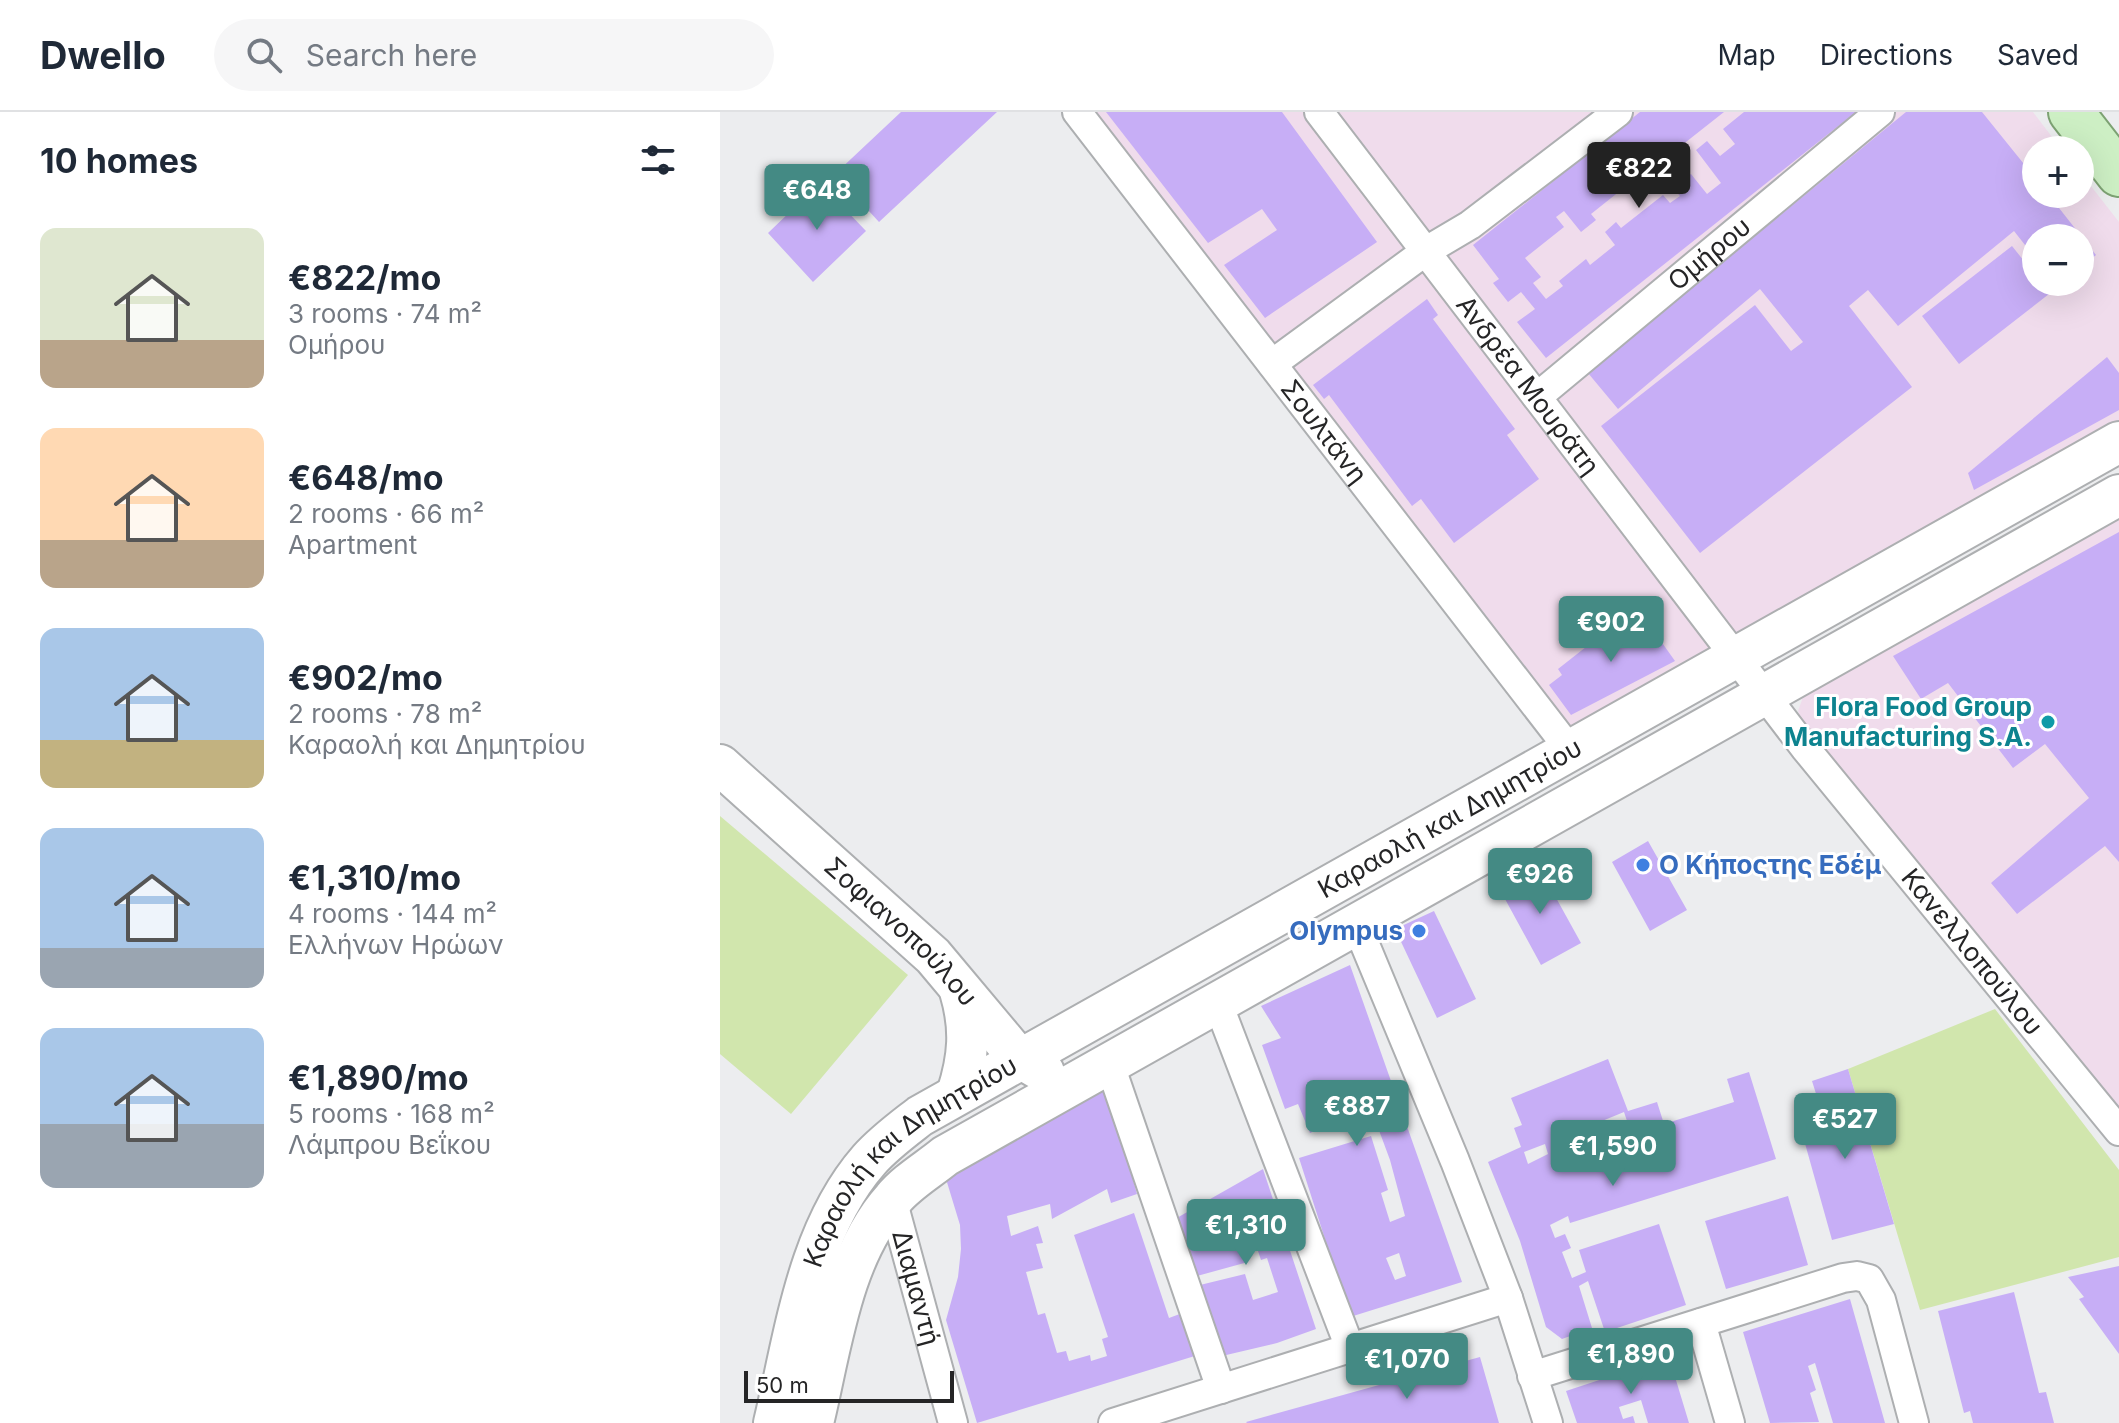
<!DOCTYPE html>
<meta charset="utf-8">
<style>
:root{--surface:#fff;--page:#f6f6f7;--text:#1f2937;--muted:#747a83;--line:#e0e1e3;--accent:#448a84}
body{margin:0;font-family:Inter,sans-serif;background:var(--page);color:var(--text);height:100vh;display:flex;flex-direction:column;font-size:30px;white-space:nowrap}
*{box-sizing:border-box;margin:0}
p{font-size:26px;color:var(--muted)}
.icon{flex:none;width:44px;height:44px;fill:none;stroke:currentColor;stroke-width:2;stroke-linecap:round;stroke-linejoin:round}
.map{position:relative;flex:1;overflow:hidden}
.sheet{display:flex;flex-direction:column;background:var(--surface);width:720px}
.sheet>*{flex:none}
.fabs{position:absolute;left:1302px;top:24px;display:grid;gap:16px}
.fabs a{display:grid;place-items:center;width:72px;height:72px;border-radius:50%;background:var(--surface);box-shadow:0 8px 32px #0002;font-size:40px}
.scale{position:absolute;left:24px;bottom:20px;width:210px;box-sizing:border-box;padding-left:8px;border:4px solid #252526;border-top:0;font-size:22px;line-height:28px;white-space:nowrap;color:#252526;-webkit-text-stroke:6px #fff;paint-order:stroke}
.price{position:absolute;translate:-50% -68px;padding:0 18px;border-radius:8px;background:var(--accent);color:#fff;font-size:26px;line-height:52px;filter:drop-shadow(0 2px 4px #0008)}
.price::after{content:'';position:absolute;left:50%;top:48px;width:24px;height:18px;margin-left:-12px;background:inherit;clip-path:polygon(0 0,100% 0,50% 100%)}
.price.current{background:#222;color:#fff}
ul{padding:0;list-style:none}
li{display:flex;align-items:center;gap:24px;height:200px;padding:0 40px}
li span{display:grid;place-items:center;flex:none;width:224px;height:160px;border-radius:16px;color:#555}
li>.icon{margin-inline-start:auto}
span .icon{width:96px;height:96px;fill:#fffc;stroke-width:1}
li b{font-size:34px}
h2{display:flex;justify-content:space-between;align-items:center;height:96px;padding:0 40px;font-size:34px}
header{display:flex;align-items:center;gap:48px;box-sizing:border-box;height:112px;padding:0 40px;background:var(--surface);border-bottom:2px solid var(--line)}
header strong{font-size:38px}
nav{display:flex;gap:44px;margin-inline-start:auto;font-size:28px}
.search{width:560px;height:72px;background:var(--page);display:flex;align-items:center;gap:20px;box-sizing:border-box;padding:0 28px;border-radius:44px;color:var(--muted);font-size:30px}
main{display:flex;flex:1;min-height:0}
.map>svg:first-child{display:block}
.industrial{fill:#f0dcec;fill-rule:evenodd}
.green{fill:#d1e6ad}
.building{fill:#c7aef6;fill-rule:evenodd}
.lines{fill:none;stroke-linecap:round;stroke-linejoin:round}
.street-casing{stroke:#adafb1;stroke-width:32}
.secondary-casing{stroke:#adafb1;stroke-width:44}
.primary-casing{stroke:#7da273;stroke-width:48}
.street{stroke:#fff;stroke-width:28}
.secondary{stroke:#fff;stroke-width:40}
.primary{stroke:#cdefc4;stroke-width:44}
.culture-dot{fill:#0f9aa8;stroke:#fff;stroke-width:3}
.shop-dot{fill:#3f7fe0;stroke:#fff;stroke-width:3}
.labels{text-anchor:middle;stroke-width:6;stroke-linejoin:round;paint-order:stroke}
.street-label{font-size:26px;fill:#252526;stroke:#fff}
.culture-label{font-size:26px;font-weight:bold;fill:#0d838f;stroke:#fff;text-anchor:end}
.shop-label{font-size:26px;font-weight:bold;fill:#366cbe;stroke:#fff;text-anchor:start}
</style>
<header>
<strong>Dwello</strong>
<div class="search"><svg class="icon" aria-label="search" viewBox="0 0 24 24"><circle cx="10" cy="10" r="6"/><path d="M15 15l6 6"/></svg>Search here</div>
<nav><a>Map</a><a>Directions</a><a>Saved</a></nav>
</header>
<main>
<section class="sheet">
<h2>10 homes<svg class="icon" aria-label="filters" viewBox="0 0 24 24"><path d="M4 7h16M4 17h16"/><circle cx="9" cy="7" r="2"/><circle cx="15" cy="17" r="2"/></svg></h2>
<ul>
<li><span style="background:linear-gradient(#dfe7d0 70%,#b9a48a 0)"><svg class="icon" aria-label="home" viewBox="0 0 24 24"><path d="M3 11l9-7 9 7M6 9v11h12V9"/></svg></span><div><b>€822/mo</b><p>3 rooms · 74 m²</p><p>Ομήρου</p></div></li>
<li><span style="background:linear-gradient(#ffd9b3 70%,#b9a48a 0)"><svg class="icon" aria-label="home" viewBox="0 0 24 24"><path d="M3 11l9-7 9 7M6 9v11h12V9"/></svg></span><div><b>€648/mo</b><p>2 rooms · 66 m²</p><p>Apartment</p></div></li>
<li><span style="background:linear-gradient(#a9c7e8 70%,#c2b280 0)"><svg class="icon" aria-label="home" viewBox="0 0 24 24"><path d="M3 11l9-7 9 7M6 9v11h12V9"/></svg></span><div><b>€902/mo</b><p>2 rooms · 78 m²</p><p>Καραολή και Δημητρίου</p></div></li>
<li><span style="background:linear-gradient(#a9c7e8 75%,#9aa5b1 0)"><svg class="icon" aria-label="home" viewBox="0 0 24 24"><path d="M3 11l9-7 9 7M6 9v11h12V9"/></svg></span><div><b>€1,310/mo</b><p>4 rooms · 144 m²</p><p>Ελλήνων Ηρώων</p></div></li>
<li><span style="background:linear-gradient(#a9c7e8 60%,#9aa5b1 0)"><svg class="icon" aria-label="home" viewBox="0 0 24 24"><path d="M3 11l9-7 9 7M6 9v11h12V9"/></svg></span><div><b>€1,890/mo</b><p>5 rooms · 168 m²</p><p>Λάμπρου Βεΐκου</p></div></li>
</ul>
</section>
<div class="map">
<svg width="1399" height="1311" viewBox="0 0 1399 1311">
<rect width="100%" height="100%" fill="#ecedef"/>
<path class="industrial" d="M 368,0 L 1313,0 L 1342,38 L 1316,38 L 1316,82 L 1360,82 L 1360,60 L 1399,110 L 1399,309 L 847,619 ZM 1316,126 L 1360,126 L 1360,170 L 1316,170 Z
M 1399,406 L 1399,1001 L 1081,609 L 1078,599 L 1083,585 Z"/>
<path class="green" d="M 0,704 L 188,863 L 71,1002 L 0,942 Z
M 1275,897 L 1399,1058 L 1399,1145 L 1200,1198 L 1128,957 Z"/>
<path class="building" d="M 181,0 L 277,0 L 159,110 L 115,62 Z
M 386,0 L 562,0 L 657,130 L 545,206 L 504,153 L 557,118 L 542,97 L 488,131 Z
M 920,0 L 1004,0 L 933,56 L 924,46 L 918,50 L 925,59 L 871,102 L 876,108 L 861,120 L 844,99 L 836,105 L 844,115 L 805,146 L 821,165 L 813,171 L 826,187 L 843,174 L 839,169 L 866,147 L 870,153 L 895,133 L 885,120 L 896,110 L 901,116 L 943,83 L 950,91 L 960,84 L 953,76 L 971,62 L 987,82 L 1001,71 L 976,38 L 987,29 L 1000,44 L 1015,32 L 1003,17 L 1024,0 L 1136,0 L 826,246 L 797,210 L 815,197 L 801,180 L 788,190 L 773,171 L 779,167 L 753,133 Z
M 1186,0 L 1262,0 L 1316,67 L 1316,82 L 1328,82 L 1376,143 L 1360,156 L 1360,126 L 1316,126 L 1316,147 L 1294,119 L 1178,214 L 1148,178 L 1129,194 L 1192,275 L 980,441 L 881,314 L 1035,193 L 1071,239 L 1083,230 L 1040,177 L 898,297 L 868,261 Z
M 100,71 L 146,119 L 93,170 L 48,121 Z
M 1292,134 L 1316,164 L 1316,170 L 1320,170 L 1329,182 L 1239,252 L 1202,204 Z
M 707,187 L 718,203 L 713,207 L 795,317 L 787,323 L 819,367 L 734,431 L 701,387 L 692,394 L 609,283 L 604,287 L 593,273 Z
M 1387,245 L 1399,261 L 1399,298 L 1254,378 L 1248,361 Z
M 1399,420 L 1399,750 L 1385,734 L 1297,802 L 1271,771 L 1369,686 L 1325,632 L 1293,656 L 1228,571 L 1201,587 L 1173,544 Z
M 921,501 L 955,549 L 851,603 L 829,573 L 842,563 L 838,557 L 899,509 L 904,515 Z
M 928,729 L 967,798 L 930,819 L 892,750 Z
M 819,755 L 861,831 L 821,853 L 779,776 Z
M 714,799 L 756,887 L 717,906 L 675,817 Z
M 630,853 L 742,1170 L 630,1205 L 579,1046 L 651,1024 L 668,1078 L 661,1081 L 670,1110 L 685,1104 L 670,1048 L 650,994 L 590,1021 L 578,992 L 565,997 L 542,933 L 561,926 L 541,894 ZM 679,1141 L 686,1164 L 675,1168 L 666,1146 Z
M 888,947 L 908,999 L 937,990 L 944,1012 L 1014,990 L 1007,967 L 1029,960 L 1056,1047 L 850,1111 L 848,1104 L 830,1113 L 835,1126 L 845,1122 L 851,1136 L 842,1140 L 852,1166 L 866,1160 L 859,1138 L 939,1112 L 966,1193 L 885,1220 L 868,1169 L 859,1174 L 872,1216 L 842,1227 L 826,1215 L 800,1129 L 768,1050 L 801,1035 L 794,1016 L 802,1013 L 791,986 ZM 904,1000 L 912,1024 L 855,1042 L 848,1023 ZM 825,1032 L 828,1042 L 808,1052 L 804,1040 Z
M 1128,957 L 1174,1112 L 1112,1128 L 1079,1010 L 1103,1004 L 1092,969 Z
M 387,974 L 417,1082 L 391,1091 L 387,1077 L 332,1107 L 330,1092 L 287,1104 L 291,1124 L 318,1114 L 323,1131 L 316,1132 L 323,1156 L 306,1160 L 318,1203 L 325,1201 L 337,1241 L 346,1239 L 349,1249 L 370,1243 L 371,1249 L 387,1244 L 382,1227 L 388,1225 L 354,1123 L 414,1101 L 449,1206 L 465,1200 L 478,1243 L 257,1311 L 226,1208 L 238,1165 L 241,1137 L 240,1113 L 226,1067 Z
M 543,1057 L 596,1217 L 557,1231 L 502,1244 L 480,1173 L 525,1162 L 533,1188 L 558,1180 L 547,1146 L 541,1148 L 534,1127 L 522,1132 L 528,1150 L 477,1164 L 455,1107 Z
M 1068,1084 L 1088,1153 L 1006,1177 L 985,1109 Z
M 1399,1154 L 1399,1242 L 1359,1187 L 1364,1185 L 1348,1165 Z
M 1294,1180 L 1319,1281 L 1326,1280 L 1334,1311 L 1253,1311 L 1250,1299 L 1244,1301 L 1218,1199 Z
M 1130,1187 L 1165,1311 L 1113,1311 L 1095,1251 L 1088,1254 L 1096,1278 L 1090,1281 L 1099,1310 L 1050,1311 L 1023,1220 Z
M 760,1245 L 779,1311 L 527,1311 L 526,1310 Z
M 949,1245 L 969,1311 L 928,1311 L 921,1288 L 899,1295 L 903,1307 L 913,1304 L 915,1311 L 857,1311 L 846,1279 Z"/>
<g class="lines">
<g class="street-casing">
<g id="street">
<path id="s1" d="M 357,0 L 850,638"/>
<path id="s2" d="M 599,0 L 1085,636 L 1399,1019"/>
<path d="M 552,252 L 706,139 L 750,113 L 898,0"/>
<path id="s3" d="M 817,285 L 1160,0"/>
<path d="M 636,811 L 735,1049 L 788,1186 L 828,1311"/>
<path d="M 497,889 L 630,1236"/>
<path d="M 389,950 L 501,1277"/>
<path id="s4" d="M 172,1087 L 233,1311"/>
<path d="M 981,1211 L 1010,1311"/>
<path d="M 812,1264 L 1123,1166 L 1137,1164 L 1149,1167 L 1161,1188 L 1194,1311"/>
<path d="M 393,1311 L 788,1186"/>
</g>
</g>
<g class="secondary-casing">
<g id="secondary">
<path id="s5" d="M 0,653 L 213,844 L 291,937 L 300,946 L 324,960"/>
<path d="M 237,982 C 249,945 251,916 240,879"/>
<path id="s6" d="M 54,1311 C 75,1223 87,1119 149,1048 C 164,1031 182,1018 200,1004 L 1399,330"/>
<path d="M 93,1311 C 111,1237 121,1145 173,1087 C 187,1070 208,1058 225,1044 L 1399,383"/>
</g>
</g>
<g class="primary-casing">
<path id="primary" d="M 1351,0 L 1399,62"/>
</g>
<use href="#street" class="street"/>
<use href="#secondary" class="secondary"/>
<use href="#primary" class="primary"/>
</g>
<circle class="culture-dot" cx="1328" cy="610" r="8"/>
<g class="shop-dot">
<circle cx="923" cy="753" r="8"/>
<circle cx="699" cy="819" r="8"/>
</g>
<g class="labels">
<g class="street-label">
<text dy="9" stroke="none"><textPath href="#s3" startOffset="224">Ομήρου</textPath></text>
<text dy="9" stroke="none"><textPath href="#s2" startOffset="344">Ανδρέα Μουράτη</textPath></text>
<text dy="9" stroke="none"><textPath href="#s1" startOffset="404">Σουλτάνη</textPath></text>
<text dy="9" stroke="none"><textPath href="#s6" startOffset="958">Καραολή και Δημητρίου</textPath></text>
<text dy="9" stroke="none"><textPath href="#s5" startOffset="246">Σοφιανοπούλου</textPath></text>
<text dy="9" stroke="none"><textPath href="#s2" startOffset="1064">Κανελλοπούλου</textPath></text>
<text dy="9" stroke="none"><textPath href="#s6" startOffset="310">Καραολή και Δημητρίου</textPath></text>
<text dy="9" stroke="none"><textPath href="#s4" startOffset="92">Διαμαντή</textPath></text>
</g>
<g class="culture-label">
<text x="1312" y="604">Flora Food Group<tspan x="1312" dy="30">Manufacturing S.A.</tspan></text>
</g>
<g class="shop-label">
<text x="939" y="762">Ο Κήποςτης Εδέμ</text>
<text x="683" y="828" text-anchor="end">Olympus</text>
</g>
</g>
</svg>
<div class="fabs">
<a>+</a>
<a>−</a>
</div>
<div class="scale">50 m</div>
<b class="price current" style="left:919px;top:98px">€822</b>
<b class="price" style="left:97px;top:120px">€648</b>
<b class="price" style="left:891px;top:552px">€902</b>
<b class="price" style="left:820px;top:804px">€926</b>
<b class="price" style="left:637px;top:1036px">€887</b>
<b class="price" style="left:1125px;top:1049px">€527</b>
<b class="price" style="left:893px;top:1076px">€1,590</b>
<b class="price" style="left:526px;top:1155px">€1,310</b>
<b class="price" style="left:911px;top:1284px">€1,890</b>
<b class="price" style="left:687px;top:1289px">€1,070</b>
</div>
</main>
